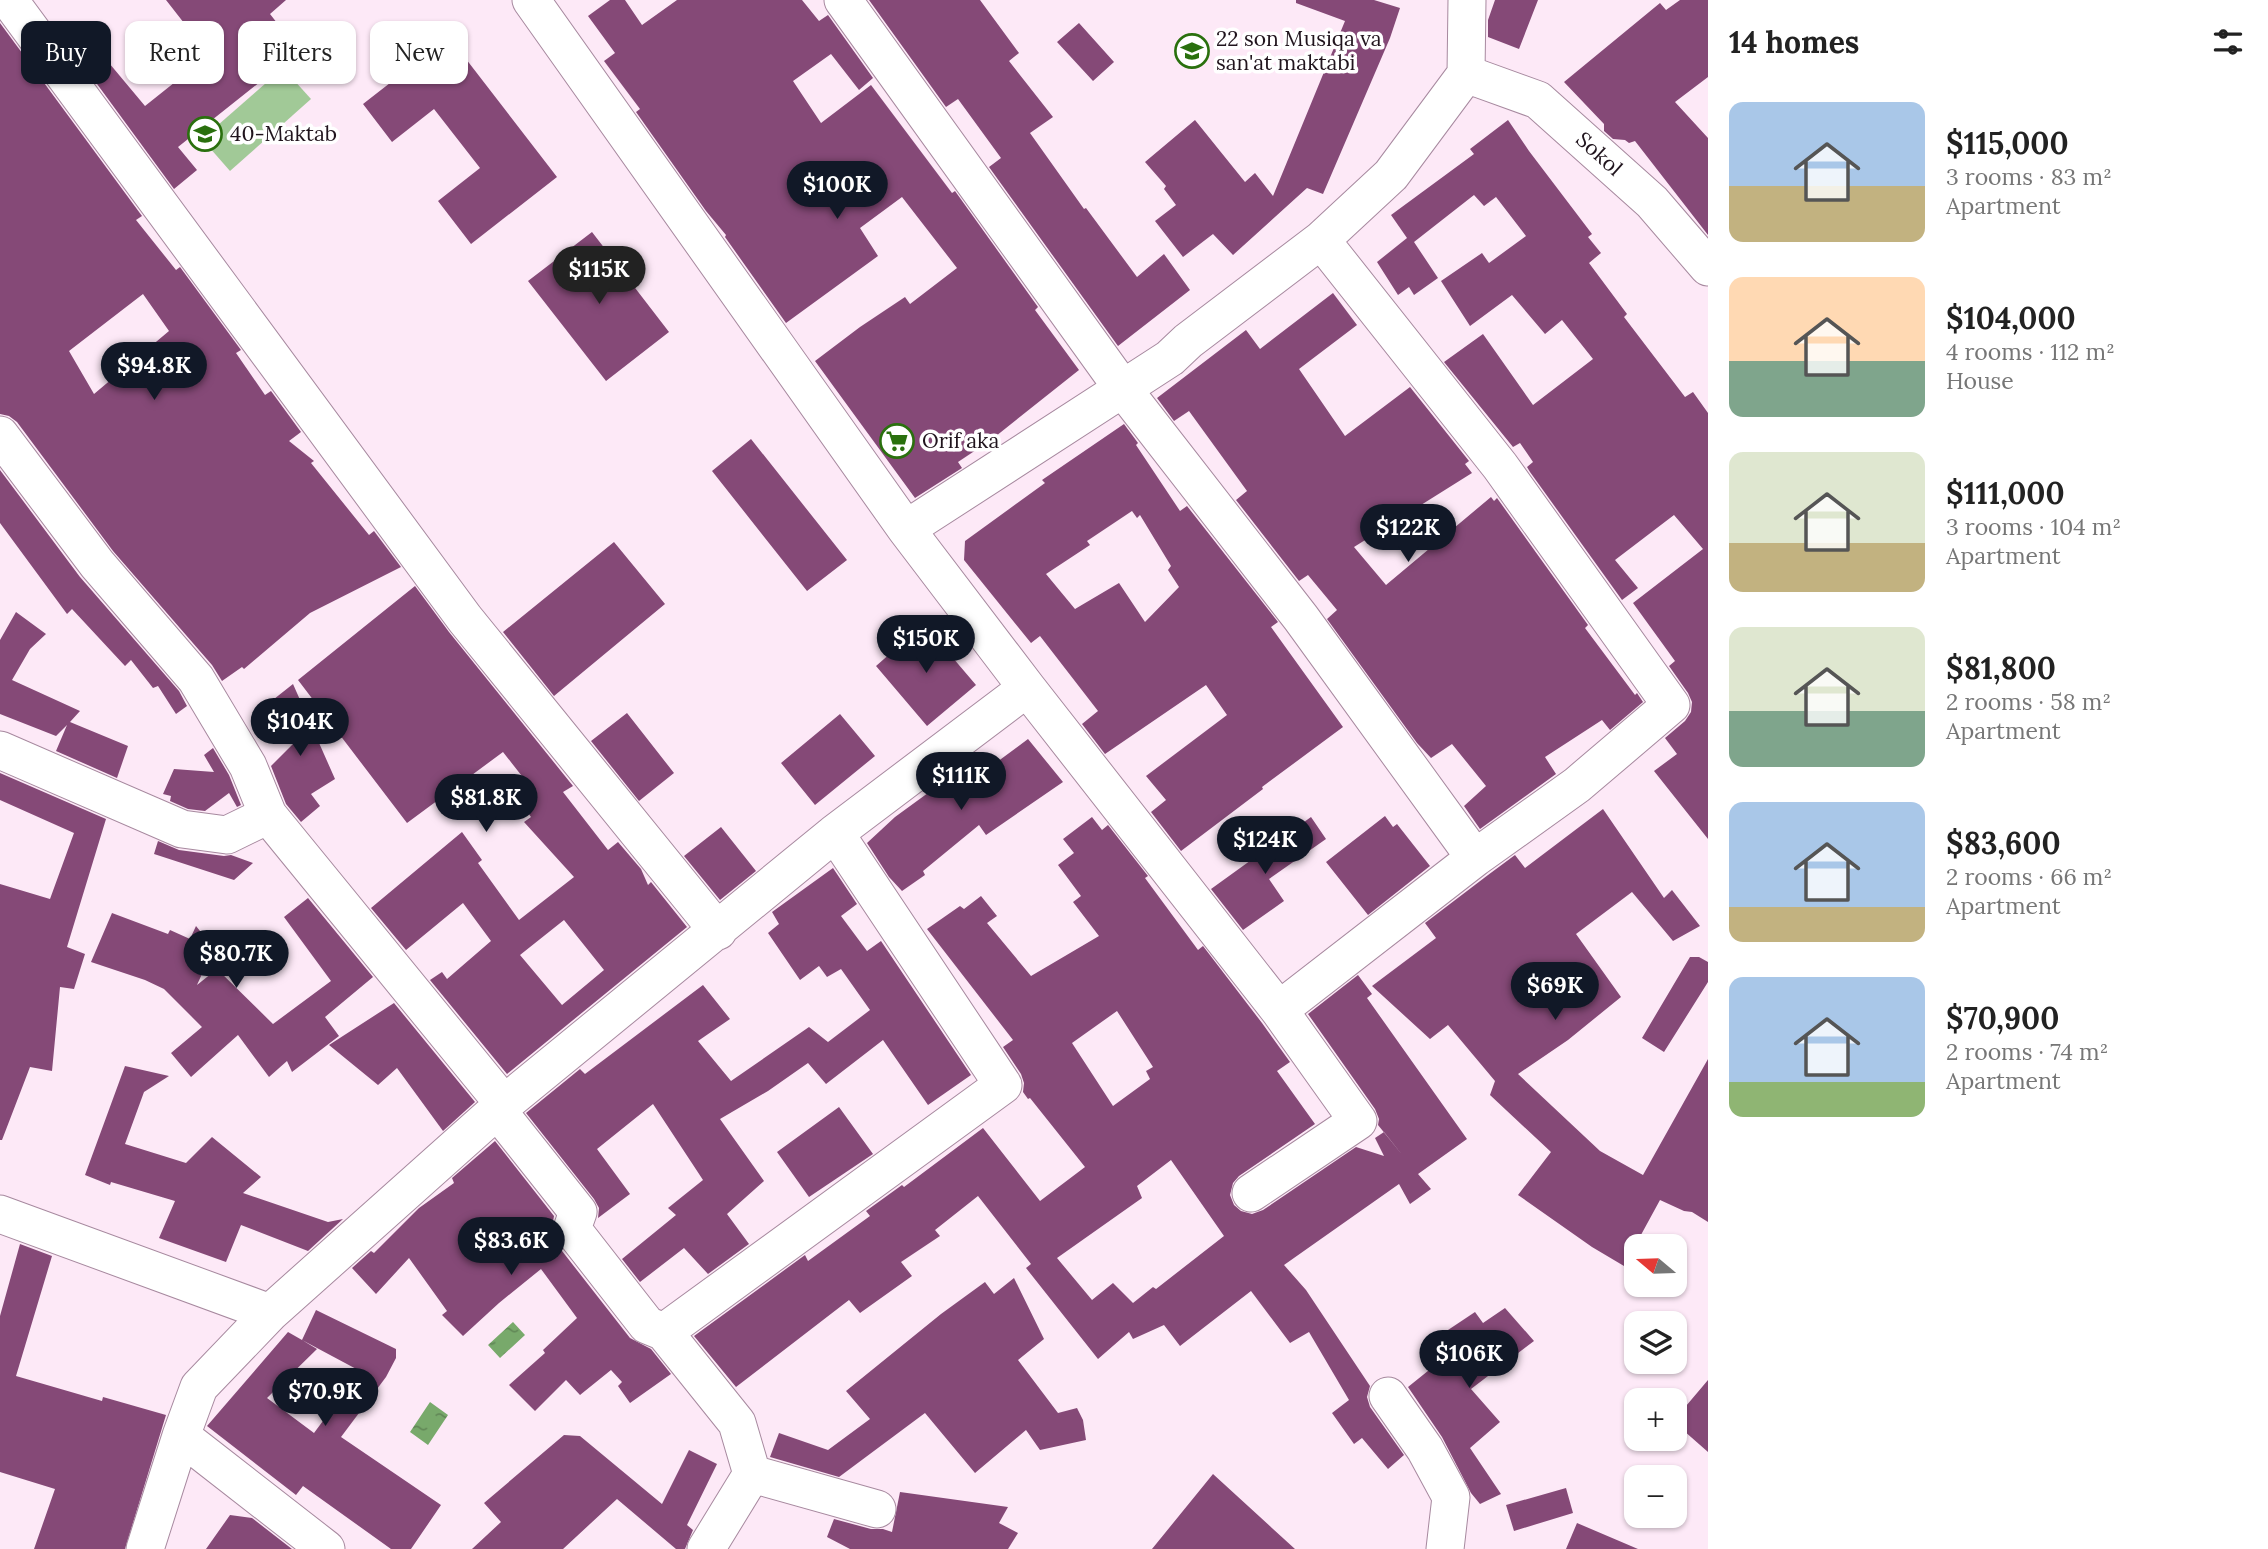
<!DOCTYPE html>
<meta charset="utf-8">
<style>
:root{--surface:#fff;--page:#f2f2f2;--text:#222;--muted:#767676;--accent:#111827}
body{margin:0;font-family:Lora,serif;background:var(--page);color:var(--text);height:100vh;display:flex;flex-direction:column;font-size:26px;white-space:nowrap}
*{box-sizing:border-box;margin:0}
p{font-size:23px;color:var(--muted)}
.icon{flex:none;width:38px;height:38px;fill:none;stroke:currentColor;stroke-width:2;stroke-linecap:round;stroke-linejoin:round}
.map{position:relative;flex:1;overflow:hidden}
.side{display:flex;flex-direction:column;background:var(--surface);width:560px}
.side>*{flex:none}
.banner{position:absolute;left:21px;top:21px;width:665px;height:63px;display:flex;gap:14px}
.needle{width:46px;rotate:289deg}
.fabs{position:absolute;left:1624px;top:1234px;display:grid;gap:14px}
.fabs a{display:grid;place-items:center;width:63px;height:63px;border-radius:14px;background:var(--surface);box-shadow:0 2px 5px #0004;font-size:35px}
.price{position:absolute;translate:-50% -60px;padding:0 16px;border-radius:24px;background:var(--accent);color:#fff;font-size:23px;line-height:46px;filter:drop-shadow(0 2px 4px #0008)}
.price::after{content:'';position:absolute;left:50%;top:42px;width:21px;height:16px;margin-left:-10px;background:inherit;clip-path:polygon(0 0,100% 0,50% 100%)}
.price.active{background:#222;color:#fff}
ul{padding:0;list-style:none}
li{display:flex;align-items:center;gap:21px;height:175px;padding:0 21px}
li span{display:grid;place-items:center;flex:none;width:196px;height:140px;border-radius:14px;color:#555}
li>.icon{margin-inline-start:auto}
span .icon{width:84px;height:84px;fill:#fffc;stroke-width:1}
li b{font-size:30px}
h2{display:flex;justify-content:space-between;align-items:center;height:84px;padding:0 21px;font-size:30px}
.pill{padding:0 24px;border-radius:14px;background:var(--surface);box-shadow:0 2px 5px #0004;font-size:24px;line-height:63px}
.pill.active{background:var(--accent);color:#fff}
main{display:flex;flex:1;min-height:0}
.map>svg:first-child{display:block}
.grass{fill:#a1c997}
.water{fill:url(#water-ripples)}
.building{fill:#854977;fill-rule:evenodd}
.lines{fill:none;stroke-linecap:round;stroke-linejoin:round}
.minor-casing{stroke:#a7899f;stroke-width:39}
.minor{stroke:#fff;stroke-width:37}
.labels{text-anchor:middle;stroke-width:7;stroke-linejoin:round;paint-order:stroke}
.poi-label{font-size:21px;fill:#20141d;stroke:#fff;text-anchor:start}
.street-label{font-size:21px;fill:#20141d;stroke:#fff}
</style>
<main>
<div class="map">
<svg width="1708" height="1549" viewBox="0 0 1708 1549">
<defs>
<pattern id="water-ripples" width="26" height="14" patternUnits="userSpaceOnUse" patternTransform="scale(1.75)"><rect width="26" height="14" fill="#78a96b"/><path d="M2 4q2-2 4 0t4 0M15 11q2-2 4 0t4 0" fill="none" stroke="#628857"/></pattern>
</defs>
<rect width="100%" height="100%" fill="#fde9f7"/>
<path class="grass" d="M 283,68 L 311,99 L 230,171 L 202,139 Z"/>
<path class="water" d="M 513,1322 L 525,1335 L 500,1358 L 488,1345 Z
M 430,1402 L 448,1415 L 428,1445 L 410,1432 Z"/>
<path class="building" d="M 166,0 L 286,0 L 270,14 L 299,51 L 178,147 L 197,170 L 174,189 L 78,58 L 94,45 L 145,106 L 209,55 Z
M 610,0 L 625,0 L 642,25 L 677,0 L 802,0 L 819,21 L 828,15 L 873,78 L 859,90 L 831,54 L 793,81 L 821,123 L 871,85 L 952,193 L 955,191 L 1038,307 L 1035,310 L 1079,370 L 991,440 L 958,462 L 962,468 L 915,498 L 815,361 L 860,327 L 905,297 L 910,304 L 957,268 L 902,197 L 860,228 L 878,256 L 786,323 L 725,237 L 726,235 L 706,211 L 636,112 L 640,109 L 604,61 L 615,53 L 588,16 Z
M 869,0 L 980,0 L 1019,53 L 1009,61 L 1053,117 L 1030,133 L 1084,209 L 1086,208 L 1137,277 L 1164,254 L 1190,290 L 1118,346 L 989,167 L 1001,158 L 958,99 L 946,107 Z
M 1296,0 L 1374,0 L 1400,8 L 1390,38 L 1323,194 L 1307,188 L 1233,255 L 1213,234 L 1183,257 L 1155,221 L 1176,205 L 1164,189 L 1166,186 L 1145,162 L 1195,120 L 1245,182 L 1255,173 L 1273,196 L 1345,21 L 1296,3 Z
M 1495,0 L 1538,0 L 1519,49 L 1488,37 L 1488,20 Z
M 1680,0 L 1708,0 L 1708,77 L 1675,102 L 1708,138 L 1708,235 L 1635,141 L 1629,143 L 1625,140 L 1613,139 L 1604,131 L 1604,124 L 1564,82 L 1660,3 L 1666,10 Z
M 0,23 L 142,216 L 136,220 L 176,270 L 180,267 L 241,350 L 236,353 L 265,395 L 271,391 L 301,432 L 289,441 L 314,461 L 311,463 L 369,535 L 374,531 L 401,567 L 310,613 L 244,669 L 242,667 L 222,681 L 212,665 L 113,551 L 17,422 L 9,416 L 0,414 ZM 143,294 L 169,331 L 94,394 L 69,351 Z
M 1079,23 L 1114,62 L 1093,81 L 1057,42 Z
M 449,37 L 557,177 L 471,244 L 438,201 L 480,168 L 434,109 L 392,142 L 363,104 Z
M 1508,120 L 1529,151 L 1592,234 L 1588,237 L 1601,253 L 1589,263 L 1627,314 L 1624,317 L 1685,397 L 1693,392 L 1708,413 L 1708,839 L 1654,771 L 1677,754 L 1665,738 L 1685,721 L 1691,712 L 1692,702 L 1688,693 L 1669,666 L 1675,661 L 1633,603 L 1703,549 L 1674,515 L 1615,560 L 1638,588 L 1622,600 L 1530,472 L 1527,467 L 1533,462 L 1520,443 L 1513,447 L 1444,362 L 1483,334 L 1533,405 L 1593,359 L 1562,320 L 1545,334 L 1512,295 L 1470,326 L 1441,281 L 1482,253 L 1489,263 L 1526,236 L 1496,197 L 1484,206 L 1474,195 L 1414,242 L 1438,278 L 1414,295 L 1409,287 L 1398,295 L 1377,262 L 1407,238 L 1391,215 L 1474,154 L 1470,149 Z
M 592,232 L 669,332 L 606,381 L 528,281 Z
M 1333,293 L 1357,325 L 1299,369 L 1345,436 L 1410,387 L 1469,461 L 1465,464 L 1472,473 L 1354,547 L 1386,585 L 1491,497 L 1494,501 L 1497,498 L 1588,625 L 1585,628 L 1635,695 L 1637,693 L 1643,702 L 1610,730 L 1602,720 L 1545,757 L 1556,774 L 1480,829 L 1464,806 L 1486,786 L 1452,744 L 1431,758 L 1417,743 L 1327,619 L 1337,610 L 1308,575 L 1299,581 L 1236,500 L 1247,491 L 1189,411 L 1174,421 L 1157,398 L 1246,330 L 1260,349 Z
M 1124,424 L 1138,443 L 1136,445 L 1180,511 L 1187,506 L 1278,622 L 1271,627 L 1343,727 L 1262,787 L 1263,789 L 1181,851 L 1151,812 L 1166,800 L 1146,776 L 1227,715 L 1206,685 L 1105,754 L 1082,724 L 1098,711 L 1040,636 L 1031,643 L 964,560 L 965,541 L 1045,483 L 1042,480 ZM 1132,511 L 1137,518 L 1140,515 L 1171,566 L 1168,570 L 1179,587 L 1145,622 L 1119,583 L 1075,609 L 1046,574 L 1090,545 L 1087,541 Z
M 751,439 L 847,560 L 807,591 L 712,471 Z
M 0,470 L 80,577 L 179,691 L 187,706 L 176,714 L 158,686 L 153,688 L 131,660 L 125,666 L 72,609 L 67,614 L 0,523 Z
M 614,542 L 665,604 L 554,696 L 503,632 Z
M 415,586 L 449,632 L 573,786 L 563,792 L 608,850 L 618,842 L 641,869 L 648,885 L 651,882 L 687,927 L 507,1074 L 430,980 L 442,972 L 447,979 L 491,941 L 463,903 L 406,950 L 371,908 L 462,832 L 482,860 L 478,863 L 519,920 L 574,877 L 524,822 L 531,817 L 512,791 L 525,780 L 503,752 L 407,823 L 298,680 ZM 564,920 L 604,970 L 562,1005 L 520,955 Z
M 16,612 L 46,634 L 30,649 L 12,680 L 80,711 L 70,722 L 128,746 L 117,778 L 56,751 L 67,725 L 56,736 L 0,714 L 0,640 Z
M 924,624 L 976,685 L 927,726 L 876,666 Z
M 293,684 L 335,779 L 311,794 L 320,806 L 301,822 L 286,804 L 271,766 L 297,740 L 269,703 Z
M 627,713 L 674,773 L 639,801 L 591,741 Z
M 840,714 L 875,756 L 815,805 L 781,763 Z
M 1028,739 L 1063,782 L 986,835 L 979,825 L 923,871 L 925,875 L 902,891 L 889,877 L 867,843 L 895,817 L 965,766 L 974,779 Z
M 213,748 L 229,775 L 241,805 L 237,807 L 229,793 L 205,811 L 188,809 L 170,801 L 171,796 L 163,794 L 174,769 L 214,772 L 204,755 Z
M 0,773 L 106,819 L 67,947 L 85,954 L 74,989 L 60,987 L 52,1071 L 30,1067 L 2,1140 L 0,1140 L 0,884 L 50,899 L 74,833 L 0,800 Z
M 1603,809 L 1664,898 L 1672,890 L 1700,926 L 1673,941 L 1632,892 L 1576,934 L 1621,997 L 1568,1040 L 1518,1074 L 1600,1151 L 1643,1175 L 1708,1059 L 1708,1222 L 1692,1212 L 1684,1211 L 1660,1200 L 1624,1266 L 1592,1247 L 1518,1195 L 1551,1152 L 1490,1095 L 1495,1081 L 1448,1025 L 1430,1039 L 1372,986 L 1436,938 L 1425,923 L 1488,875 L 1515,855 L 1525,868 Z
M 1385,816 L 1393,827 L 1397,824 L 1430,866 L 1368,915 L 1326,862 Z
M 1092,817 L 1102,830 L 1108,825 L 1148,876 L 1145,878 L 1198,950 L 1203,946 L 1262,1023 L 1290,1062 L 1277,1071 L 1315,1124 L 1239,1176 L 1233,1183 L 1230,1195 L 1234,1205 L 1241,1211 L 1252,1214 L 1263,1210 L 1356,1147 L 1384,1156 L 1375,1138 L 1384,1132 L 1404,1157 L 1378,1125 L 1379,1119 L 1375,1109 L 1308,1014 L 1358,975 L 1372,994 L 1367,998 L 1467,1139 L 1418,1174 L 1431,1189 L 1410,1204 L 1399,1184 L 1284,1265 L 1306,1290 L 1370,1386 L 1367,1397 L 1370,1407 L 1404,1455 L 1388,1469 L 1362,1438 L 1354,1444 L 1332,1413 L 1349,1400 L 1309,1332 L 1290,1343 L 1251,1291 L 1180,1346 L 1164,1325 L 1133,1339 L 1129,1332 L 1098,1359 L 1026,1268 L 1031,1264 L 978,1196 L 935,1230 L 940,1236 L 901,1262 L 912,1276 L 860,1313 L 849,1300 L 736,1387 L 694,1336 L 805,1255 L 808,1261 L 870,1216 L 866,1211 L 902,1185 L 904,1187 L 983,1128 L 1040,1201 L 1085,1167 L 1030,1098 L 1028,1099 L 1023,1092 L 1024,1083 L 1021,1074 L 1003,1047 L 1013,1040 L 927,929 L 960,906 L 964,909 L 981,896 L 997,916 L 987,923 L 1031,976 L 1099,936 L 1073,902 L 1081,896 L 1058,865 L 1074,853 L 1063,839 ZM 1117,1011 L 1153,1067 L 1146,1071 L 1150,1079 L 1113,1106 L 1072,1043 ZM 1171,1160 L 1224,1236 L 1156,1289 L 1153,1287 L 1133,1303 L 1113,1283 L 1092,1300 L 1057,1258 L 1142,1198 L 1137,1186 Z
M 1311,817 L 1326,839 L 1269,879 L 1284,901 L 1243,930 L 1211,889 Z
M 721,827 L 756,871 L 720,900 L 684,856 Z
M 158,841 L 179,850 L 224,856 L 231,855 L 253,863 L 234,880 L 154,854 Z
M 833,868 L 857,904 L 841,916 L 867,951 L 881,941 L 971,1075 L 928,1105 L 883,1040 L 826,1084 L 808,1063 L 768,1091 L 720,1119 L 764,1181 L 727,1214 L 749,1244 L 708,1274 L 684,1248 L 640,1282 L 622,1259 L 676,1215 L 668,1208 L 703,1180 L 653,1104 L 597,1149 L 630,1194 L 598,1218 L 599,1208 L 594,1199 L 526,1113 L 580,1069 L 585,1074 L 703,985 L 730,1019 L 698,1041 L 731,1081 L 809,1027 L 828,1042 L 870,1010 L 841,969 L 827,977 L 819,966 L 800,980 L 768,933 L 779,924 L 772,912 Z
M 308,898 L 373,977 L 325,1017 L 339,1036 L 292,1072 L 287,1061 L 269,1077 L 238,1035 L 191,1077 L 171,1053 L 202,1027 L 164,989 L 145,980 L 91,962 L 112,913 L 168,934 L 170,930 L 190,939 L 196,926 L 213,947 L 203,963 L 206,965 L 197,985 L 217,969 L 273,1024 L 331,981 L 284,917 Z
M 1690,957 L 1699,957 L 1708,962 L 1708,982 L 1664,1052 L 1642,1038 Z
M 394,1003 L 475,1102 L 443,1131 L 397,1068 L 378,1085 L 329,1045 Z
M 125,1066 L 169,1076 L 144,1092 L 125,1144 L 186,1163 L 212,1137 L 261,1177 L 243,1193 L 328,1222 L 343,1219 L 308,1251 L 241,1225 L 226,1262 L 159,1238 L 175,1201 L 111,1182 L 110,1185 L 85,1175 Z
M 839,1107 L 873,1154 L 809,1197 L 777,1152 Z
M 495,1141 L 554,1216 L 551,1232 L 555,1242 L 630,1338 L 651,1349 L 671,1374 L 630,1403 L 618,1386 L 622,1382 L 611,1370 L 580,1395 L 566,1380 L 535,1411 L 509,1385 L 545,1353 L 543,1350 L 577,1318 L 541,1269 L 499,1303 L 463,1336 L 442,1315 L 447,1311 L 409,1258 L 376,1294 L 352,1268 L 371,1251 L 374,1253 L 419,1208 L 454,1183 L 452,1178 Z
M 20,1244 L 52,1256 L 16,1376 L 102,1401 L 103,1397 L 166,1415 L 125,1549 L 34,1549 L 55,1489 L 0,1472 L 0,1316 Z
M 1014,1278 L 1044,1339 L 1018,1360 L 1058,1413 L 1077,1408 L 1083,1420 L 1086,1440 L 1040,1450 L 1026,1430 L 975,1473 L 925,1413 L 839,1477 L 770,1457 L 779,1433 L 828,1450 L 870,1419 L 846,1391 L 941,1314 L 985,1282 L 994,1294 Z
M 1505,1308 L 1534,1341 L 1471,1389 L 1500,1422 L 1470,1448 L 1501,1494 L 1480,1504 L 1471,1493 L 1442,1437 L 1408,1387 L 1454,1350 L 1442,1334 L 1475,1312 L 1483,1323 Z
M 316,1310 L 396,1349 L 396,1358 L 386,1377 L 341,1437 L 441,1505 L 411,1549 L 391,1549 L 303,1486 L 296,1495 L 207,1426 L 288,1332 L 302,1340 ZM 302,1340 L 360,1371 L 314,1433 L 267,1398 L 317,1349 Z
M 1708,1380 L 1708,1452 L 1675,1423 L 1675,1419 Z
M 564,1435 L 580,1436 L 662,1504 L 689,1450 L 717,1464 L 687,1525 L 693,1530 L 685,1549 L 676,1549 L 617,1499 L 563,1549 L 472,1549 L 501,1522 L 484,1503 Z
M 1213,1474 L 1295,1549 L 1152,1549 Z
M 1566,1488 L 1573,1513 L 1514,1531 L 1506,1505 Z
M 900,1492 L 1008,1507 L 999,1523 L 1018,1533 L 1008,1549 L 850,1549 L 827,1537 L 834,1519 L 871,1529 L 883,1529 L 892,1532 Z
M 230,1515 L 252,1518 L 292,1549 L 206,1549 Z
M 1577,1523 L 1638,1549 L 1566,1549 Z"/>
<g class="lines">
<g class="minor-casing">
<path id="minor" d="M 9,0 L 465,619 L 718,931
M 531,0 L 906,529
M 843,0 L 1123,389 L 1301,618 L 1475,858 L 1279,1010
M 1466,74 L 1538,100 L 1652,202 L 1708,267
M 1321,240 L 1500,466 L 1671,705 L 1577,785 L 1475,858
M 0,435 L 97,564 L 196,679 L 248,766 L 268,815 L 504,1104
M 0,750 L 182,829 L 227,835 L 268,815
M 497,1110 L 578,1212 L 572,1229 L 647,1325 L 664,1332
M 1251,1193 L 1358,1121 L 1279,1010 L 1027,688 L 906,529 L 1170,358 L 1188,341 L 1321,240 L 1391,175 L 1466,74 L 1467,0
M 0,1214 L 270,1313
M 1388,1396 L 1425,1449 L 1451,1497 L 1445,1549
M 181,1436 L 326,1549
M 752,1474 L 737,1423 L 664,1332 L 1003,1085 L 835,833
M 145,1549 L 181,1436 L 199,1387 L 270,1313 L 504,1104 L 835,833 L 1027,688
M 706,1549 L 752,1474 L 877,1509"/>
</g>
<use href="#minor" class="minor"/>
</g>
<defs>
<g id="university-ring" transform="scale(1.75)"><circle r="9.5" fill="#fff" stroke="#2a700e" stroke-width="1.5"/><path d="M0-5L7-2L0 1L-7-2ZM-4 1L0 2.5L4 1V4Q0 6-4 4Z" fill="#2a700e"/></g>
<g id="school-ring" transform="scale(1.75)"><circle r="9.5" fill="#fff" stroke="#2a700e" stroke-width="1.5"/><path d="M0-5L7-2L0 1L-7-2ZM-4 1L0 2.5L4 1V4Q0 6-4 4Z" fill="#2a700e"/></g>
<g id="supermarket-ring" transform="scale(1.75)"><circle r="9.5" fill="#fff" stroke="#2a700e" stroke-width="1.5"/><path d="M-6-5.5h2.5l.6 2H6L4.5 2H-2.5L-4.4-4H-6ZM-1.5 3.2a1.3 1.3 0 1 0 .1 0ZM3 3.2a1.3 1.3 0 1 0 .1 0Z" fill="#2a700e"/></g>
</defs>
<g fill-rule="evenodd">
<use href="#university-ring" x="1192" y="51"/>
<use href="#school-ring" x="205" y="134"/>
<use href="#supermarket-ring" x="897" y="441"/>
</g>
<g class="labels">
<g class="poi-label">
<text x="1216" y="46">22 son Musiqa va<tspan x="1216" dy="24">san'at maktabi</tspan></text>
<text x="230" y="141">40-Maktab</text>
<text x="922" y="448">Orif aka</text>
</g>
<g class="street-label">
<text transform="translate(1599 154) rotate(42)" y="7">Sokol</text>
</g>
</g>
</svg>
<div class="fabs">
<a><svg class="needle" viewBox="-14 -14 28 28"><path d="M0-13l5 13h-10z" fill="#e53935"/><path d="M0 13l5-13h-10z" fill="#767676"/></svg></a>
<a><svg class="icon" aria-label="layers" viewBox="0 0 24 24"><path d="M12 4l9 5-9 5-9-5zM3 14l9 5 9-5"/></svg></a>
<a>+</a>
<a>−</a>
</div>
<b class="price" style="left:837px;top:221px">$100K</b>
<b class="price active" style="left:599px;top:306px">$115K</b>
<b class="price" style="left:154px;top:402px">$94.8K</b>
<b class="price" style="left:1408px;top:564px">$122K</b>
<b class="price" style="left:926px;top:675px">$150K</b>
<b class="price" style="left:300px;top:758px">$104K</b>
<b class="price" style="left:961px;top:812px">$111K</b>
<b class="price" style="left:486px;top:834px">$81.8K</b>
<b class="price" style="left:1265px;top:876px">$124K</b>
<b class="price" style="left:236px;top:990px">$80.7K</b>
<b class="price" style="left:1555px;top:1022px">$69K</b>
<b class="price" style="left:511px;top:1277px">$83.6K</b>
<b class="price" style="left:1469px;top:1390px">$106K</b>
<b class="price" style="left:325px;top:1428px">$70.9K</b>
<div class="banner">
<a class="pill active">Buy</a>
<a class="pill">Rent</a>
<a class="pill">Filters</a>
<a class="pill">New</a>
</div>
</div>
<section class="side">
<h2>14 homes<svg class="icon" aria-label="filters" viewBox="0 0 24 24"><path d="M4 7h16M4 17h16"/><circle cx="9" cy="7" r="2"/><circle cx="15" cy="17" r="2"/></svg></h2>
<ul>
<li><span style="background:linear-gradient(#a9c7e8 60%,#c2b280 0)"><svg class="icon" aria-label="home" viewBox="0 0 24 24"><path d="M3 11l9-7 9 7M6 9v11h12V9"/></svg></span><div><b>$115,000</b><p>3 rooms · 83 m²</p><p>Apartment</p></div></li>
<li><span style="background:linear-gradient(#ffd9b3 60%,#7fa58c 0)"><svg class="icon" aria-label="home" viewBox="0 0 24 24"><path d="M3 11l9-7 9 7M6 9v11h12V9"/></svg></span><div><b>$104,000</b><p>4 rooms · 112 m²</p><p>House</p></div></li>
<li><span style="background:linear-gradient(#dfe7d0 65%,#c2b280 0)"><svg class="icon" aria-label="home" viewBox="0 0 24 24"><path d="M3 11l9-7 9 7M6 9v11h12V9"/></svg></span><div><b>$111,000</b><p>3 rooms · 104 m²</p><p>Apartment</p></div></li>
<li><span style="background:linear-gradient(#dfe7d0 60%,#7fa58c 0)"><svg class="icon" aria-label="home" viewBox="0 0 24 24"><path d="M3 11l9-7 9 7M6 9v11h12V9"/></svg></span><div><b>$81,800</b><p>2 rooms · 58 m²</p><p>Apartment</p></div></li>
<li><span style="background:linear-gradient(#a9c7e8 75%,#c2b280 0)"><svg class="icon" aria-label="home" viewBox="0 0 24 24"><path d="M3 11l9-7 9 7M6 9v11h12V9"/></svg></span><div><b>$83,600</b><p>2 rooms · 66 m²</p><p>Apartment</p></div></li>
<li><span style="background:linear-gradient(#a9c7e8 75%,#8fb573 0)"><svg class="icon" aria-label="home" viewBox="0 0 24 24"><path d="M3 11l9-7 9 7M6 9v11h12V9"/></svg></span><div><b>$70,900</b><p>2 rooms · 74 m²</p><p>Apartment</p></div></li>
</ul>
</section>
</main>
